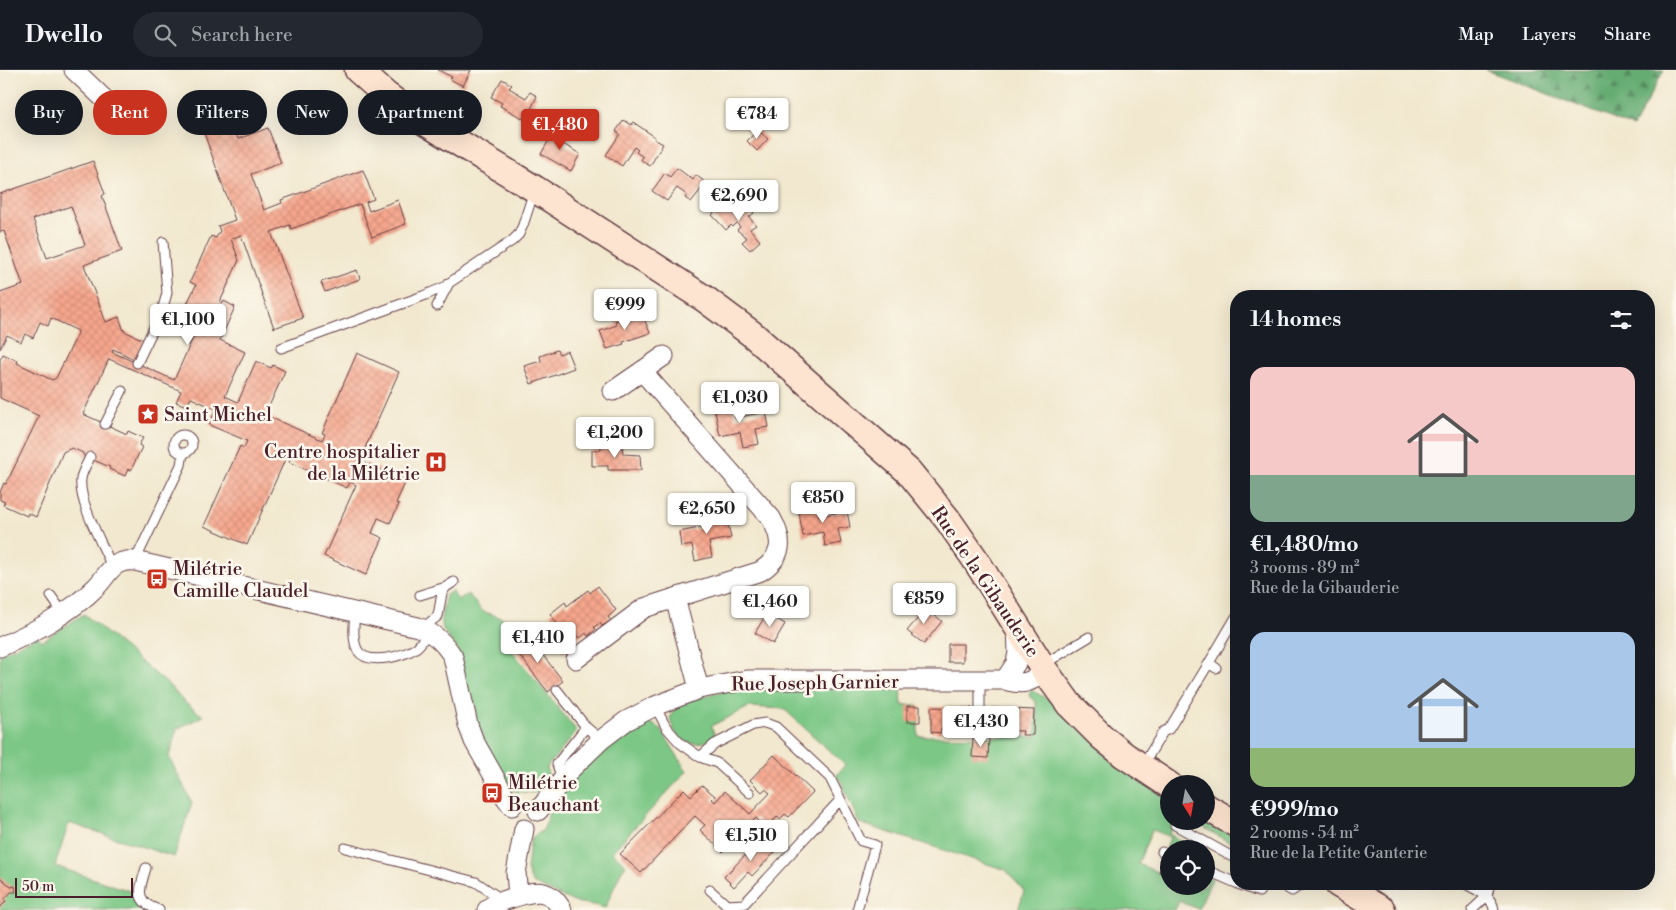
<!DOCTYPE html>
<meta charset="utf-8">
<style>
:root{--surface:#171b24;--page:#242831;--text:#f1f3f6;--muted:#9ea1a6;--line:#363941;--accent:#c8321e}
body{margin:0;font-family:"Libre Bodoni",serif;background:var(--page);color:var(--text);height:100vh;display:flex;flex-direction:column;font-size:19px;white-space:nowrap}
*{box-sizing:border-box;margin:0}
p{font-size:16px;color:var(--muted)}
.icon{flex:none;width:28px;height:28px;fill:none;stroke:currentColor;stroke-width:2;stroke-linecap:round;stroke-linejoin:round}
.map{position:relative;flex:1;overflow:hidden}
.sheet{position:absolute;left:1230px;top:220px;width:425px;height:600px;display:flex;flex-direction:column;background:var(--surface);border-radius:20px;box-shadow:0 5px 20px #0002}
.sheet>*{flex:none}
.guide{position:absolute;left:15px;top:20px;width:475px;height:45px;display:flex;gap:10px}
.needle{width:32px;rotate:169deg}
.buttons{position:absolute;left:1160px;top:705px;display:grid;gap:10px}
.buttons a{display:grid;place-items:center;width:55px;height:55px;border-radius:50%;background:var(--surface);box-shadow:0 5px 20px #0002;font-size:25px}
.scale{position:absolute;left:15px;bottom:12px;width:118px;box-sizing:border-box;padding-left:5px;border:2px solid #4a1f2b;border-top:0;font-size:14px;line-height:18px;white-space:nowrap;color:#4a1f2b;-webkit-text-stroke:4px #fbf7ec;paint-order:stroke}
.price{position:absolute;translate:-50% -42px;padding:0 11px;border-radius:5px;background:#fff;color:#222;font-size:16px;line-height:32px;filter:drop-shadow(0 1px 2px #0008)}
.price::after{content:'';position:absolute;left:50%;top:30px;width:15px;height:11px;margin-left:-8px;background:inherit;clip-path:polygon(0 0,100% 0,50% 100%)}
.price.on{background:var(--accent);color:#fff}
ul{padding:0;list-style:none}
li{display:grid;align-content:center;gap:10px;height:265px;padding:0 20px}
li span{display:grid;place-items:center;height:155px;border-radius:15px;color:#555}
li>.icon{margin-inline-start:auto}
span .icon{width:90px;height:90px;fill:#fffc;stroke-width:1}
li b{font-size:21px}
h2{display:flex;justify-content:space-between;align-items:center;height:60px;padding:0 20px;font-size:21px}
.chip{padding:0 18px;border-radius:22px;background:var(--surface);box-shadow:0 5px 20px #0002;font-size:18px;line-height:45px}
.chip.on{background:var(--accent);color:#fff}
header{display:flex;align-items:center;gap:30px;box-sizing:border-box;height:70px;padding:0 25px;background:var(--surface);border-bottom:1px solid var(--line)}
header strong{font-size:24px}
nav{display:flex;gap:28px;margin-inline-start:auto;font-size:18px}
.search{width:350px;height:45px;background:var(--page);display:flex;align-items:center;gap:12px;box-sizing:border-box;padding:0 18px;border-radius:28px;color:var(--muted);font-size:19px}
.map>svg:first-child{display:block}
.forest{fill:url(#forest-firs);stroke:#58664e}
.green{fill:#7cc785;stroke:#637358}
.building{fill:url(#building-cross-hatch);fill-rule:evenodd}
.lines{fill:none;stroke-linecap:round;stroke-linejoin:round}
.lane-casing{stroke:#633d44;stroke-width:11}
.street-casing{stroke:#633d44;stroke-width:21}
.secondary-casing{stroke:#633d44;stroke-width:29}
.lane{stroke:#fff;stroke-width:9}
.street{stroke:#fff;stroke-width:19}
.secondary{stroke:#fde4d0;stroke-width:26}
.labels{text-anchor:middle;stroke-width:5;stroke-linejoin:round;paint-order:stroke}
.poi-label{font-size:19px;fill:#4a1f2b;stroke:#fbf7ec;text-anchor:start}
.street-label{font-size:19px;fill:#4a1f2b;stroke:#fbf7ec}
</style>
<header>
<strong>Dwello</strong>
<div class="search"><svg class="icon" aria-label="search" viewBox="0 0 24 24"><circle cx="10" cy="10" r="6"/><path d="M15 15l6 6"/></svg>Search here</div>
<nav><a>Map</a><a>Layers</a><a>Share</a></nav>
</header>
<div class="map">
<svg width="1676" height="840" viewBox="0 0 1676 840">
<defs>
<pattern id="forest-firs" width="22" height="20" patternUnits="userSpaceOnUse" patternTransform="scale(1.25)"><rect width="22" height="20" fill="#65ac72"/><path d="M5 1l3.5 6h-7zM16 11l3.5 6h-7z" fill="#558b5e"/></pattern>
<pattern id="building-cross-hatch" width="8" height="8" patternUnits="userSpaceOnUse" patternTransform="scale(1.25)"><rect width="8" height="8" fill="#f6a68c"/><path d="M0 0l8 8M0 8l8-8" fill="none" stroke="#d48e79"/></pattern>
</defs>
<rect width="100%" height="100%" fill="#fbf7ec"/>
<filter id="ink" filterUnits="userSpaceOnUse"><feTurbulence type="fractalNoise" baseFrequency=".02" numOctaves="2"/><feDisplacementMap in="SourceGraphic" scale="10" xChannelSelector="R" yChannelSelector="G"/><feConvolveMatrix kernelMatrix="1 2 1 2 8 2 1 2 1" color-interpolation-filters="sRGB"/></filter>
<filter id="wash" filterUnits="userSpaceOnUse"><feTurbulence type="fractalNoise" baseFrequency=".0096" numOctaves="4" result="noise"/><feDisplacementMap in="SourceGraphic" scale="20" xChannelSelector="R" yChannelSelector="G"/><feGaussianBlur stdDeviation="1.12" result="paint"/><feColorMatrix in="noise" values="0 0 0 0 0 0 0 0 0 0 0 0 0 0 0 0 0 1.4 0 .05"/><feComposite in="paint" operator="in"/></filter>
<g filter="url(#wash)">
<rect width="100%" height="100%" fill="#f2e8cf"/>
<path class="forest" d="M 1486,0 L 1664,0 L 1633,57 Z"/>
<path class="green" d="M 452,521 L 458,530 L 468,524 L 482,541 L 522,555 L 503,570 L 577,661 L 546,698 L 551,713 L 541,723 L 512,721 L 480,667 L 457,579 L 443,560 L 441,547 L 446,525 Z
M 84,544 L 170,616 L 183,631 L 203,646 L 177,659 L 169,687 L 192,733 L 174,787 L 69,753 L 55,796 L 133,822 L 142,840 L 0,840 L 0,584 L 38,566 L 42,571 Z
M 901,618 L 902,635 L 918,635 L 918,666 L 1036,667 L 1036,632 L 1029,626 L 1031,620 L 1053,632 L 1169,722 L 1169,751 L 1175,751 L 1169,764 L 1194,779 L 1169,779 L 1169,780 L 1166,779 L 1170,767 L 1152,760 L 1138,794 L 1169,807 L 1169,816 L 1192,816 L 1199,820 L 1201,816 L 1206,816 L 1206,806 L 1212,809 L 1198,839 L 1179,831 L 1175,840 L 1018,840 L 1024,821 L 1006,800 L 859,753 L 841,711 L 836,706 L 845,695 L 784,639 L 749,637 L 711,656 L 716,667 C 693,679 676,675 670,648 L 677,635 L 690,630 L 734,619 Z
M 646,651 L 660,658 L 687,701 L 612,782 L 626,795 L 621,802 L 605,838 L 594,835 L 574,832 L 533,813 L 529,806 L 527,799 L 530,773 L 534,766 L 543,760 L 547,751 L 549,741 L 568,715 L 613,668 Z
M 1192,751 L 1206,751 L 1236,763 L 1236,776 Z"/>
<g id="blocks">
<path class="building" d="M 438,0 L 471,0 L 463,16 L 450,9 L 452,7 Z
M 502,9 L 512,15 L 509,18 L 526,28 L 530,22 L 537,26 L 526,50 L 500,36 L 502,33 L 491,27 Z
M 624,50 L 632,55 L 633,52 L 655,67 L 654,69 L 663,74 L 650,96 L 641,90 L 643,87 L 636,82 L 638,80 L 634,77 L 622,96 L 606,85 L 620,64 L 616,61 Z
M 233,53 L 238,69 L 268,58 L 281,93 L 251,104 L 264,140 L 282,133 L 281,130 L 363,100 L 374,129 L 366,132 L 369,141 L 398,130 L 406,154 L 372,167 L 360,134 L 291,159 L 290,155 L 271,162 L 303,248 L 274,258 L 241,165 L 231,169 L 239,190 L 220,232 L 223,233 L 224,231 L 235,237 L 220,270 L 245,282 L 225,326 L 238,332 L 256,291 L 271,298 L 273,295 L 285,301 L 265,345 L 322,370 L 325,364 L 322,363 L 357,283 L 399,302 L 358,394 L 364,397 L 365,393 L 406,411 L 396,433 L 399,434 L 390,453 L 378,448 L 372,463 L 383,468 L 366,505 L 324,486 L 356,415 L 350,412 L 347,418 L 289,392 L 292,385 L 288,383 L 247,475 L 204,456 L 240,376 L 244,378 L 247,371 L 209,355 L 216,339 L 191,328 L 187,336 L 176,332 L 181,321 L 109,289 L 83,344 L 127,364 L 128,361 L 143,368 L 139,375 L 142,377 L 131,400 L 128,399 L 125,406 L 109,399 L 110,397 L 84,386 L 83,385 L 83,383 L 72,378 L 63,382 L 36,447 L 28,443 L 27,446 L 3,435 L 5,432 L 0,430 L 0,422 L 4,413 L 6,414 L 8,410 L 39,346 L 0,328 L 0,290 L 3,284 L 18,291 L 17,293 L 52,310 L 56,308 L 78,263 L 78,261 L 51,248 L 48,256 L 40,252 L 33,268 L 25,264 L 21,272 L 7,265 L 0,279 L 0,223 L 23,215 L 4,161 L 0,162 L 0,124 L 93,91 L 105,124 L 102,126 L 122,181 L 84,195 L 106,252 L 119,247 L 124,261 L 144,270 L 136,290 L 113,279 L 112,282 L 174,310 L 201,250 L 183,242 L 196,215 L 190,212 L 211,166 L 216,168 L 220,161 L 218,156 L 235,150 L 204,63 ZM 71,136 L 85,175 L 47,188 L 33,149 Z
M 553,56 L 563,62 L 558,71 L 580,84 L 571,101 L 541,84 L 549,70 L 546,68 Z
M 758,60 L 768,69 L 757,81 L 747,71 Z
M 677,98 L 693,110 L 696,105 L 706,113 L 691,132 L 685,128 L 687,125 L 677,118 L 667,131 L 652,121 L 665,103 L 670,107 Z
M 735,129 L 742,137 L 745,134 L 754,143 L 749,147 L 756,155 L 750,159 L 760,171 L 750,180 L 742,172 L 747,168 L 737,160 L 740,157 L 737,153 L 733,157 L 731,155 L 726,160 L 712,145 L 717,140 L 720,143 Z
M 357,200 L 360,209 L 325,222 L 321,212 Z
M 634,244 L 636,248 L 643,246 L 650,263 L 623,272 L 624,274 L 607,279 L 600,261 L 617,255 L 615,251 Z
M 557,280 L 559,284 L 567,281 L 574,298 L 531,314 L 524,296 L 541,291 L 540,286 Z
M 733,333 L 735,348 L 766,342 L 769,357 L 756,359 L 759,374 L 743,377 L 740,362 L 720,366 L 714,336 Z
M 601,375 L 622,375 L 623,384 L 640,385 L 641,400 L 608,400 L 608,396 L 592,396 L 592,380 L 601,380 Z
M 816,433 L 819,446 L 847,441 L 850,457 L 838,459 L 841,473 L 825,476 L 823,462 L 803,466 L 798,437 Z
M 725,439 L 731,468 L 709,472 L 712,487 L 695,491 L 692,475 L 681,477 L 679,462 L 709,456 L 706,443 Z
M 598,516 L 616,540 L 608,547 L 611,551 L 602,556 L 600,553 L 594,557 L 596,559 L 588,566 L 586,563 L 580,568 L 578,566 L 571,572 L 573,574 L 563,582 L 553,569 L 563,561 L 550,544 L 565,532 L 567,536 L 588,520 L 590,523 Z
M 921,535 L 942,551 L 924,574 L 907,561 L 918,548 L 914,545 Z
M 767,543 L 785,554 L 773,574 L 755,563 Z
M 528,566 L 563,611 L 548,622 L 513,577 Z
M 948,574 L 963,574 L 963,592 L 948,592 Z
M 907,636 L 920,636 L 920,652 L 907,652 Z
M 931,637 L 972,638 L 971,659 L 941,658 L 941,663 L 931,662 Z
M 992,638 L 1034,640 L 1033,665 L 1022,665 L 1023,661 L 992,660 Z
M 973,667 L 989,668 L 988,688 L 972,687 Z
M 774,685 L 813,722 L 789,747 L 785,744 L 780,749 L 777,747 L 766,758 L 756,748 L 723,782 L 700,760 L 705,755 L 695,746 L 641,803 L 620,784 L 684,719 L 691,726 L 702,715 L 715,726 L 712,729 L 715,732 L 725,721 L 750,744 L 770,723 L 765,719 L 762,722 L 750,710 Z
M 759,771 L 765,777 L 771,771 L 778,779 L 752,806 L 748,802 L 734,817 L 724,807 Z
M 1162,796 L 1169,799 L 1169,806 L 1159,802 Z
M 0,807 L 11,817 L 15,816 L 16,822 L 11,822 L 4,830 L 6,831 L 0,838 Z"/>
</g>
</g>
<g filter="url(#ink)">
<use href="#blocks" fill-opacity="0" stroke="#633d44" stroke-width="1"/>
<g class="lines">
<g class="lane-casing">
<path id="lane" d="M 437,236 L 449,213 L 512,171 L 519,164 L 523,155 L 534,121
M 281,278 L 423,226 L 447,216
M 137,293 L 162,241 L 167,223 L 163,172
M 105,354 L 122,321
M174 374a9 9 0 1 1 18 0a9 9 0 1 1-18 0Z
M 90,387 C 87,394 82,401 81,409 C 78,432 103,475 112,497
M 135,491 L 181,395 L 183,383
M 420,525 L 446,517 L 454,512
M 51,526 L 63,543
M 355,542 C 354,554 352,571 358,581 C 368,596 406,586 417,577 C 423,572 425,567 427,560
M 429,553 L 438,546 L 442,523 L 446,517
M 1209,593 L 1236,547
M 1044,594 L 1089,567
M 557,620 L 586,657 L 601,670
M 655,636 L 666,657 L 680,673 L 700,687 L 715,674 L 753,655 L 765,653 L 776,657 L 830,708 L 861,771 L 875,775 L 857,840
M 980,663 L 980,610
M 700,687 L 717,693 L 750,723
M 1143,695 L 1163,662 L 1169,659 L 1209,593 L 1216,598
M 562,710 L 557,694 L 586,657
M 1175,755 L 1236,789
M 345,778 L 476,812 L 504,831
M 1162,782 L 1169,785
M 146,798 C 140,819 133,831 159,840
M 1206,800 L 1236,813
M 1238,814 L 1259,822 L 1264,814
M 1280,814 L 1292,821 L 1302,814
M 1466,814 C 1477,821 1493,826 1494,840
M 710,820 L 727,835 L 744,834 L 840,730
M 1472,840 L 1487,826 L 1490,814"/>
</g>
<g class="street-casing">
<path id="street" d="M 74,0 L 128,52
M 642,301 L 771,448 C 784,471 783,486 761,501 L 675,528 L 699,619
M 613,321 L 664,286
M 0,577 C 34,562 69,544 96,517 C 109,504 112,489 135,491 L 418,557 C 434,563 444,572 453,587 L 468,655 L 474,671 L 506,728 L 512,736
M 576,589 L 644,538 L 675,528
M 1005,610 L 1016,593 L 1018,582 L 1017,557
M 538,741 L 571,699 L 601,670 L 626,651 L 655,636 L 699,619 L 747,610 L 1004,610 C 1023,615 1029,614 1045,601
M 518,826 L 516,803 L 524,759
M 487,840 C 493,833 503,831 512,828 C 534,821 549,816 562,840"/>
</g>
<g class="secondary-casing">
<path id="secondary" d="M 358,0 L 386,25 L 415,46 L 535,119 L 705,229 L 752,264 L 909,402 L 948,450 L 975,489 L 1045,601 L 1069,634 L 1102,667 L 1124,685 L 1169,715
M 1206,737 L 1236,754
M 1338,814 L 1382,840"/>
</g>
<use href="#lane" class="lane"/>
<use href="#street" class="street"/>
<use href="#secondary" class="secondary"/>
</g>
</g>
<defs>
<g id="sight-square" transform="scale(1.125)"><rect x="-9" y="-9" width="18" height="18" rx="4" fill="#c8321e" stroke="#fbf7ec"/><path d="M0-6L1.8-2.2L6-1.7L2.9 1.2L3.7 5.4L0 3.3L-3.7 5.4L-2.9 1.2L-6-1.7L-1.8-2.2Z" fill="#fff"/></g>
<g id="hospital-square" transform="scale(1.125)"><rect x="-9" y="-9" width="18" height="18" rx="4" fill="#c8321e" stroke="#fbf7ec"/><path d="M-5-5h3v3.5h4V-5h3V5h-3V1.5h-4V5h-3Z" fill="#fff"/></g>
<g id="bus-square" transform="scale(1.125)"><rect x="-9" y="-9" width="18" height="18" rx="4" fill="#c8321e" stroke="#fbf7ec"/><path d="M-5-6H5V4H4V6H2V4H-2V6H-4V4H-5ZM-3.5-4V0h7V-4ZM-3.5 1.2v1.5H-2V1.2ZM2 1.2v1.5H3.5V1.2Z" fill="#fff"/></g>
</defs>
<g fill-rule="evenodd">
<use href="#sight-square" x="148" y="344"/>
<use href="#hospital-square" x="436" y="392"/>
<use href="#bus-square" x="157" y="509"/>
<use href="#bus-square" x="492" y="723"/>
</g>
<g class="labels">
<g class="poi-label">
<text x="164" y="351">Saint Michel</text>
<text x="420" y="388" text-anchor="end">Centre hospitalier<tspan x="420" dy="22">de la Milétrie</tspan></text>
<text x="173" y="505">Milétrie<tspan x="173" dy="22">Camille Claudel</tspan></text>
<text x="508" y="719">Milétrie<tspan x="508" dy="22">Beauchant</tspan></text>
</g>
<g class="street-label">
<text transform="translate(986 511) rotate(56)" y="7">Rue de la Gibauderie</text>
<text transform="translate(815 612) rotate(-1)" y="7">Rue Joseph Garnier</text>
</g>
</g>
</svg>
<div class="buttons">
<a><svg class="needle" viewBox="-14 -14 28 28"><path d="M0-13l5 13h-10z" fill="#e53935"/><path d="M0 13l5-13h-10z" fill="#9ea1a6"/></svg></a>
<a><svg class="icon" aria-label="locate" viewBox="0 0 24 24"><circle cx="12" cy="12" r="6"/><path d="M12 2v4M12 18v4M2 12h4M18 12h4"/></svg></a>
</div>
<div class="scale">50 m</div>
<b class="price" style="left:757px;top:70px">€784</b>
<b class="price on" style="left:560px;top:81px">€1,480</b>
<b class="price" style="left:739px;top:152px">€2,690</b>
<b class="price" style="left:625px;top:261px">€999</b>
<b class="price" style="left:188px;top:276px">€1,100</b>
<b class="price" style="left:740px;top:354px">€1,030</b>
<b class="price" style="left:615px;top:389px">€1,200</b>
<b class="price" style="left:823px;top:454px">€850</b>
<b class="price" style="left:707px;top:465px">€2,650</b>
<b class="price" style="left:924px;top:555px">€859</b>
<b class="price" style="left:770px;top:558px">€1,460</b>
<b class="price" style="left:538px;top:594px">€1,410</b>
<b class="price" style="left:981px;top:678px">€1,430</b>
<b class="price" style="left:751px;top:792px">€1,510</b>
<div class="guide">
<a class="chip">Buy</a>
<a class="chip on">Rent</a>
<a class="chip">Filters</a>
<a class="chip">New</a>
<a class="chip">Apartment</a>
</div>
<section class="sheet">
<h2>14 homes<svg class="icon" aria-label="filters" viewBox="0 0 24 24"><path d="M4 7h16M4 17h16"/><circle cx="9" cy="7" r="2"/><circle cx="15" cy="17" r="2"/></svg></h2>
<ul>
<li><span style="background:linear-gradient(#f6c9c9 70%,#7fa58c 0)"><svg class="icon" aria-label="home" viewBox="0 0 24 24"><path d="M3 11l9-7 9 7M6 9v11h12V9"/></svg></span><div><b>€1,480/mo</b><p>3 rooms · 89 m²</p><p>Rue de la Gibauderie</p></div></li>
<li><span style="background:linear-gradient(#a9c7e8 75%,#8fb573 0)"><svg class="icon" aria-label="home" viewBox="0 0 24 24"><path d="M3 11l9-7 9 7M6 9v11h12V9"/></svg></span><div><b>€999/mo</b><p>2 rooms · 54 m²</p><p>Rue de la Petite Ganterie</p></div></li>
</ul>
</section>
</div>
